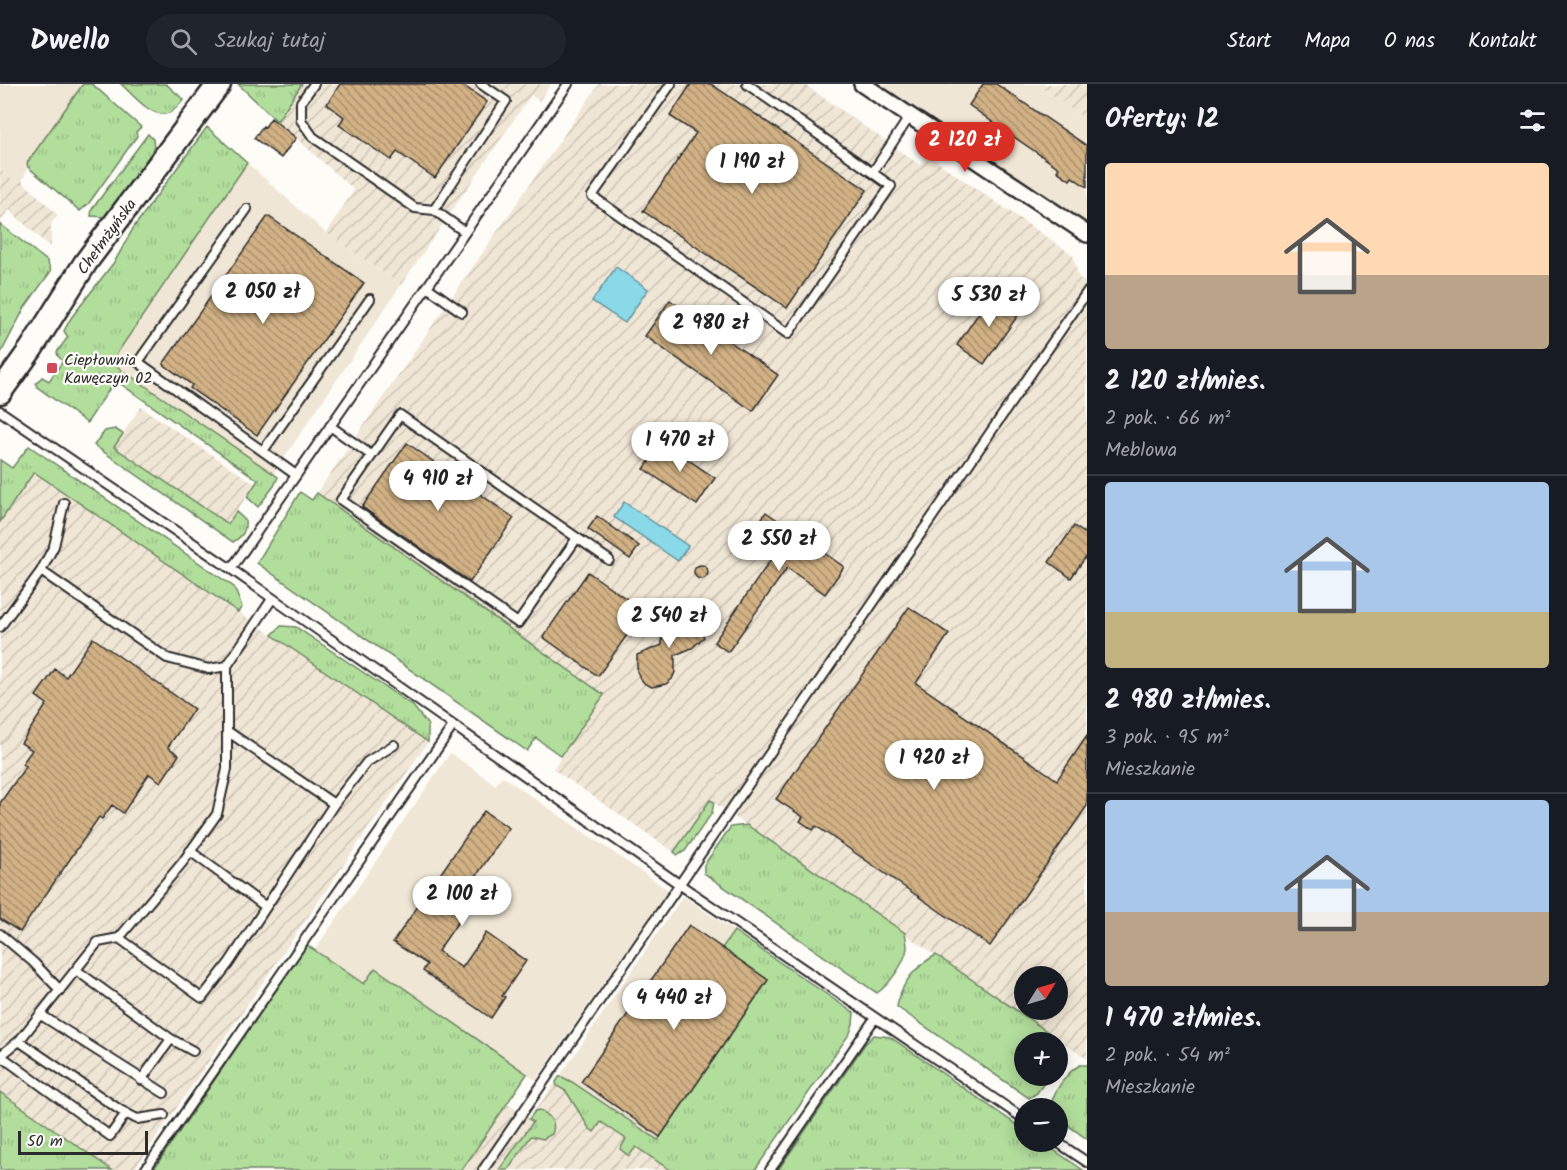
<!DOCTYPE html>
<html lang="pl">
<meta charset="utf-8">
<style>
:root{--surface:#171b24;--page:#20242c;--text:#f1f3f6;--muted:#9ea1a6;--line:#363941;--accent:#d93025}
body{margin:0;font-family:Kalam,sans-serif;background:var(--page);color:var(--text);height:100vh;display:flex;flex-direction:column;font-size:22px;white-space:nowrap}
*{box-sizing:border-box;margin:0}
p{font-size:20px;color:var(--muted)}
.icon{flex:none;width:33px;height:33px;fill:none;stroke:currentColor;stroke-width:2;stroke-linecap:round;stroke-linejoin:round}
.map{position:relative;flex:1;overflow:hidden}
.panel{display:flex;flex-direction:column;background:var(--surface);width:480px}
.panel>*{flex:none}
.needle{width:39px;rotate:53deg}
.fabs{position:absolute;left:1014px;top:882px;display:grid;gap:12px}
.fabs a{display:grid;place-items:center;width:54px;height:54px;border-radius:50%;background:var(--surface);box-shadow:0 3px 15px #0003;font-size:30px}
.scale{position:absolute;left:18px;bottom:15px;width:130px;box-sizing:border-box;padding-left:6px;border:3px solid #2b2b2b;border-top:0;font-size:16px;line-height:21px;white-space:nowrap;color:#2b2b2b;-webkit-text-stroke:4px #fdfcf7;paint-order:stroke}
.price{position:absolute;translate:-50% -51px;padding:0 14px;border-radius:21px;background:#fff;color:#222;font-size:20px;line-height:39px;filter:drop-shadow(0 2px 3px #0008)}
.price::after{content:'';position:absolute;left:50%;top:36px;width:18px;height:14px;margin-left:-9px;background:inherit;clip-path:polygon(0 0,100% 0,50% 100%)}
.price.on{background:var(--accent);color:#fff}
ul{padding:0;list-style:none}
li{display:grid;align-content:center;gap:12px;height:318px;padding:0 18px}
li+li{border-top:2px solid var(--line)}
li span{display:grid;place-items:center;height:186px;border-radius:6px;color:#555}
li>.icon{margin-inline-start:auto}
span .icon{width:108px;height:108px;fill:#fffc;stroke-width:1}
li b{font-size:26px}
h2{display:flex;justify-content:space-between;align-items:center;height:72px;padding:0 18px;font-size:26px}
header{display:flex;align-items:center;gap:36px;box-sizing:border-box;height:84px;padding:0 30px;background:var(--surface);border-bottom:2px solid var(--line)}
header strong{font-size:28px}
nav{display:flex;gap:33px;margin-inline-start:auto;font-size:21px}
.search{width:420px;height:54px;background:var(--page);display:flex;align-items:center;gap:15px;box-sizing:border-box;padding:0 21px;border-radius:33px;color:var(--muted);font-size:22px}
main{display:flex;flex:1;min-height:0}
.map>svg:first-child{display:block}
.built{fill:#f0e6d5}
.industrial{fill:url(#industrial-furrows);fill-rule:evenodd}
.grass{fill:url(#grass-tufts);stroke:#6e8464;stroke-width:1.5}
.water{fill:#8ad9e8;stroke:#64939c;stroke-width:1.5}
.building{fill:url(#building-back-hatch);stroke:#2b2b2b;stroke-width:1.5}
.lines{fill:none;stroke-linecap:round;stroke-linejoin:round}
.lane-casing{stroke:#2b2b2b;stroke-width:12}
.street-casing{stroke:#2b2b2b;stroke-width:20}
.secondary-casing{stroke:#2b2b2b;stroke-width:27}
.lane{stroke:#fdfcf7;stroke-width:8}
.street{stroke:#fdfcf7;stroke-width:15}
.secondary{stroke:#fdfcf7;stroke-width:22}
.poi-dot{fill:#d1495b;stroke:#fdfcf7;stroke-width:2}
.labels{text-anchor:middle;stroke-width:4.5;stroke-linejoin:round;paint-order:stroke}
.street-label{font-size:16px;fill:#2b2b2b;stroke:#fdfcf7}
.poi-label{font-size:16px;fill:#2b2b2b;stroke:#fdfcf7;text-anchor:start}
</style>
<header>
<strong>Dwello</strong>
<div class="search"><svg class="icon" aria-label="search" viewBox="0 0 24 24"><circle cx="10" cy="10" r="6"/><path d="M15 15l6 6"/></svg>Szukaj tutaj</div>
<nav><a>Start</a><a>Mapa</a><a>O nas</a><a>Kontakt</a></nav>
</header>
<main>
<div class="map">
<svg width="1087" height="1086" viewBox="0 0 1087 1086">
<defs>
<pattern id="industrial-furrows" width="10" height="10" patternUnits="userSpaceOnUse" patternTransform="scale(1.5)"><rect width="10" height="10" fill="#f0e6d5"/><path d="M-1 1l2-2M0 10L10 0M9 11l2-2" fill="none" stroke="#cec5b7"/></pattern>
<pattern id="grass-tufts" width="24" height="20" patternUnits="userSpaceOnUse" patternTransform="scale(1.5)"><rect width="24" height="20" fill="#b2de9c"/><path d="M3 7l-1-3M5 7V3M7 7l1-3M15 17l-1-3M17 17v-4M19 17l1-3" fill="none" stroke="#99bf87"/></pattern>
<pattern id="building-back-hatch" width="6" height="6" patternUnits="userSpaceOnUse" patternTransform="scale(1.5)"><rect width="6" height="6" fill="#d2b285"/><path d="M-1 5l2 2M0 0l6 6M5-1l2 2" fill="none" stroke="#ab916d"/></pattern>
</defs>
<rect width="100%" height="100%" fill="#fdfcf7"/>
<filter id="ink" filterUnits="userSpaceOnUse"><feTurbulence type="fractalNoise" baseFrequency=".0167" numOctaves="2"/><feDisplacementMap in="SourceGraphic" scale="12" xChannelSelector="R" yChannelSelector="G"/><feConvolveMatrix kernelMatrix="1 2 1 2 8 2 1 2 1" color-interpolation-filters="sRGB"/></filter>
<g filter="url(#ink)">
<path class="built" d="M 0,0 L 83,0 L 27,79 L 28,83 L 22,97 L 14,98 L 0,85 Z
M 880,0 L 1036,0 L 1087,36 L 1087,137 L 1085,140 Z
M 247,79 L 326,149 L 401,201 L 273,390 L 110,278 Z
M 450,669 L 496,701 L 502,692 L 668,806 L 536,996 L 375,885 L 364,900 L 315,866 Z
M 683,812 L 734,847 L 722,864 L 768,896 L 657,1056 L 572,998 L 560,992 Z"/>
<path class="industrial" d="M 302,0 L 551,0 L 539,17 L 531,11 L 401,201 L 326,149 L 354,106 L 277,37 Z
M 599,0 L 804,0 L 920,81 L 927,71 L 1073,171 L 1079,194 L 1087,199 L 1087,975 L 710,716 L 674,768 L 553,685 L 604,610 L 317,409 ZM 1024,892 L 1058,892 L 1058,926 L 1024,926 Z
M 1036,0 L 1087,0 L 1087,36 Z
M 0,85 L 14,98 L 22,97 L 58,131 L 51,140 L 51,164 L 9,126 L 0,139 Z
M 141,323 L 255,400 L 228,440 L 114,362 Z
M 34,388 L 428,658 L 134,1086 L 0,1086 L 0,438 Z
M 556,998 L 571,1008 L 678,1086 L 459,1086 L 506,1019 L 529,1034 Z"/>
<path class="grass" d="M 83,0 L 92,0 L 141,43 L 136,48 L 137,52 L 89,119 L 80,127 L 28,83 L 27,79 Z
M 121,0 L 166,0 L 184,16 C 178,21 173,30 164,30 C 149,31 132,10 121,0 Z
M 238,0 L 302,0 L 277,37 Z
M 207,43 L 247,79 L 111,278 L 122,286 L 87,339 L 37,303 L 36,299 L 42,293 L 49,297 L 63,277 L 58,272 L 57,268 L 68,253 L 64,247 L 71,234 L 115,177 L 134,143 Z
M 148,50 L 153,55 L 154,65 L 106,133 L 91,132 L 92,125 Z
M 0,140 L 47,177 L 51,187 L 25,223 L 0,271 Z
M 125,288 L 278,393 L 274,402 L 258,423 L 247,413 L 258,396 L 118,298 Z
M 115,345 L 123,350 L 114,363 L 228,440 L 236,428 L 245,436 C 246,447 243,452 233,458 L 94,361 L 105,347 Z
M 29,362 L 234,503 L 242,523 L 238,528 L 34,388 L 0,438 L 0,376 L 12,384 Z
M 300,408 L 312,416 L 317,409 L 604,611 L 561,672 L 536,654 L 527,667 L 257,479 Z
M 281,542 L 296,543 L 413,622 L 428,641 L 428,658 L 272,551 Z
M 710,716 L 714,718 L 712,729 L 685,767 L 678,771 L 674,768 Z
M 747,741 L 905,849 C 906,854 907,859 907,864 C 905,879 889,901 877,909 L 704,789 L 704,781 L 727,748 L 731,743 Z
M 734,847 L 854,929 L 853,940 L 850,949 L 755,1086 L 670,1086 L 636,1063 L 629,1072 L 620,1065 L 626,1055 L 601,1038 L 594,1048 L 589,1044 L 566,1007 L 557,1002 L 556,998 L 560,992 L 572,998 L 658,1056 L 768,896 L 722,864 Z
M 307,861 L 364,900 L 375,884 L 527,990 L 462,1086 L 153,1086 Z
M 936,871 L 1058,955 L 1061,966 L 1058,978 L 1058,958 L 1024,958 L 1024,992 L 1049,992 L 1037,1009 L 1029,1014 L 897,923 C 900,900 916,882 936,871 Z
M 874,951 L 890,953 L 1024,1046 L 1024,1058 L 1042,1058 L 1083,1086 L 778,1086 L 865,960 Z
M 1080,981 L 1087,981 L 1087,1055 L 1058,1034 L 1058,1024 L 1051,1024 C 1051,1010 1067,988 1080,981 Z
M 0,1008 L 112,1086 L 0,1086 Z
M 540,1026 C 550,1032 557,1038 552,1050 L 543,1055 L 531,1052 L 508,1086 L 499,1086 L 533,1038 L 529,1035 L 535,1027 Z"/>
<path class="water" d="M 616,183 L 648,205 L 625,239 L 592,217 Z
M 624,418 L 688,462 L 678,477 L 614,433 Z"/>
<path class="building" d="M 340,0 L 461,0 L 487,18 L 435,94 L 397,68 L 391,76 L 339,41 L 344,33 L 327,20 Z
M 691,0 L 711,0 L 867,106 L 787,224 L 643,127 L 696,49 L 670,32 Z
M 983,0 L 996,0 L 1087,62 L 1087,103 L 1072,93 L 1070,96 L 1057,87 L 1059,84 L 1008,49 L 1006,52 L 993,42 L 995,40 L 969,21 Z
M 271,34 L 296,54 L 281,74 L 254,54 L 263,42 L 265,43 Z
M 268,132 L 364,199 L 257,351 L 190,304 L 192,301 L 163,280 Z
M 993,208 L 1021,227 L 984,280 L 957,261 Z
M 670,216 L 778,291 L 753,327 L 645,252 Z
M 662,358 L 715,394 L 697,421 L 644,385 Z
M 407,359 L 514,434 L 470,498 L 362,423 Z
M 766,428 L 844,483 L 825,510 L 787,484 L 728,568 L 714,558 L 772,474 L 747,456 Z
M 597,432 L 639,462 L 630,475 L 588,445 Z
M 1074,442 L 1087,451 L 1087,471 L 1071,494 L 1049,478 Z
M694 488a7 7 0 1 1 14 0a7 7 0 1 1-14 0Z
M 588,488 L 644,527 L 598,592 L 543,553 Z
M 909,523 L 949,550 L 916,599 L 1057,696 L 1087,652 L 1087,722 L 990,862 L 816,742 L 813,746 L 800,737 L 803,733 L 776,715 Z
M 677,528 L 685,528 L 692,531 L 697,537 L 704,553 L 692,564 L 675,571 L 675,588 L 672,595 L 666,600 L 652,603 L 645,600 L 640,594 L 637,587 L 637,571 L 662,561 L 662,540 L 670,531 Z
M 93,554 L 194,625 L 168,663 L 179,671 L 161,698 L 149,690 L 123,729 L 112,721 L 102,735 L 99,733 L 20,848 L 0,835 L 0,719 L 26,682 L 22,680 L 32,666 L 21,659 L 47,620 L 36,612 L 55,585 L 66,593 Z
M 484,727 L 509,744 L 464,810 L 465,810 L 454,827 L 462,832 L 438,867 L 462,884 L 486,849 L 526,877 L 502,912 L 505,913 L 491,934 L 423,887 L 427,880 L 393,858 Z
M 689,841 L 768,896 L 660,1053 L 581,998 Z"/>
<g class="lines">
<g class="lane-casing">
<path id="lane" d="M 314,0 L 301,18 L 301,36 L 313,53 L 415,124 L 434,126 L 465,148
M 671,0 L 592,112 L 788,250 L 891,102 L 747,0
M 873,88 L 910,32
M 247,125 L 138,278 L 296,391
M 434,126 L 506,17 L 481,0
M 427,203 L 462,228
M 0,327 L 231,485 L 679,800 L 1024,1035
M 330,342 L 371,371
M 263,367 L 370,215
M 577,454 L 518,539 L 341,416 L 400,331 L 609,476
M 231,485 L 568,0
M 41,487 L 54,462 L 64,419
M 0,543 L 41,487 L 167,574 L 209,585 L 227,582
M 227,647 L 334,720
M 190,767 L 266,823
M 0,850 L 33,878 L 60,906
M 119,854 L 202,914 L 229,879 L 334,720 L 367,678 L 394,661
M 76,886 L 171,955 L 193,967
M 41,931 L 164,1009
M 19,957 L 120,1026 L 137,1035 L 164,1031
M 0,972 L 19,957 L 98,858 L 119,854 L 182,779 L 217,730 L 227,685 L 227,582 L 272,515
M 1,972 L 110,1052 L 126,1029
M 141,996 L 171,955
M 1057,1058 L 1087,1078
M 145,1086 L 453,642
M 483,1086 L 1087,208
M 770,1086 L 875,934"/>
</g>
<g class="street-casing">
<path id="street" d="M 862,0 L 1087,150"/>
</g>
<g class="secondary-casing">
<path id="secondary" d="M 0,308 L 31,265 L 86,178 L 219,0"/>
</g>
<use href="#lane" class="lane"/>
<use href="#street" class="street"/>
<use href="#secondary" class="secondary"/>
</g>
</g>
<rect class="poi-dot" x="46" y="278" width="12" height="12" rx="3"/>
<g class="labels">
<g class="street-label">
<text transform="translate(106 152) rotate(-54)" y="6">Chełmżyńska</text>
</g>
<g class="poi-label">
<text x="64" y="281">Ciepłownia<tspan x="64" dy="18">Kawęczyn 02</tspan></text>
</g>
</g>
</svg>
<div class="fabs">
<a><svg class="needle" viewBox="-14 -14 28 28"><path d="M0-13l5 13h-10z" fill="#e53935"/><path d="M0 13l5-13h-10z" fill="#9ea1a6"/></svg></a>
<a>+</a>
<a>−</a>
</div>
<div class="scale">50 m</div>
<b class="price on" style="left:965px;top:89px">2 120 zł</b>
<b class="price" style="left:752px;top:111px">1 190 zł</b>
<b class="price" style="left:263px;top:241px">2 050 zł</b>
<b class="price" style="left:989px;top:244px">5 530 zł</b>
<b class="price" style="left:711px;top:272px">2 980 zł</b>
<b class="price" style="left:680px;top:389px">1 470 zł</b>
<b class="price" style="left:438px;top:428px">4 910 zł</b>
<b class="price" style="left:779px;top:488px">2 550 zł</b>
<b class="price" style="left:669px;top:565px">2 540 zł</b>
<b class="price" style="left:934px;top:707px">1 920 zł</b>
<b class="price" style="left:462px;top:843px">2 100 zł</b>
<b class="price" style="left:674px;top:947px">4 440 zł</b>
</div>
<section class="panel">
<h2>Oferty: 12<svg class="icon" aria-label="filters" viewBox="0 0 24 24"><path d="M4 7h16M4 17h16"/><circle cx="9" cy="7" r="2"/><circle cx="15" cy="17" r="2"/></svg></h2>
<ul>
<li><span style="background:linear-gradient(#ffd9b3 60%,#b9a48a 0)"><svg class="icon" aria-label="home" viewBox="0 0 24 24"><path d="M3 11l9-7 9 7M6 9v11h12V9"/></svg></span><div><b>2 120 zł/mies.</b><p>2 pok. · 66 m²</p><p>Meblowa</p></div></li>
<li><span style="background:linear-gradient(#a9c7e8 70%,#c2b280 0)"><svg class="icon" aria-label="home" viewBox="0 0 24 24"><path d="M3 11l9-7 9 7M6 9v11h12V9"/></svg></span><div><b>2 980 zł/mies.</b><p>3 pok. · 95 m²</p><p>Mieszkanie</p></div></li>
<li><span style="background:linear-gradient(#a9c7e8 60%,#b9a48a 0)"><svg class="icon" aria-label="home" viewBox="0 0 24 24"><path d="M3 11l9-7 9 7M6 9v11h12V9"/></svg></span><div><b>1 470 zł/mies.</b><p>2 pok. · 54 m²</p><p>Mieszkanie</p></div></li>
</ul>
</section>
</main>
